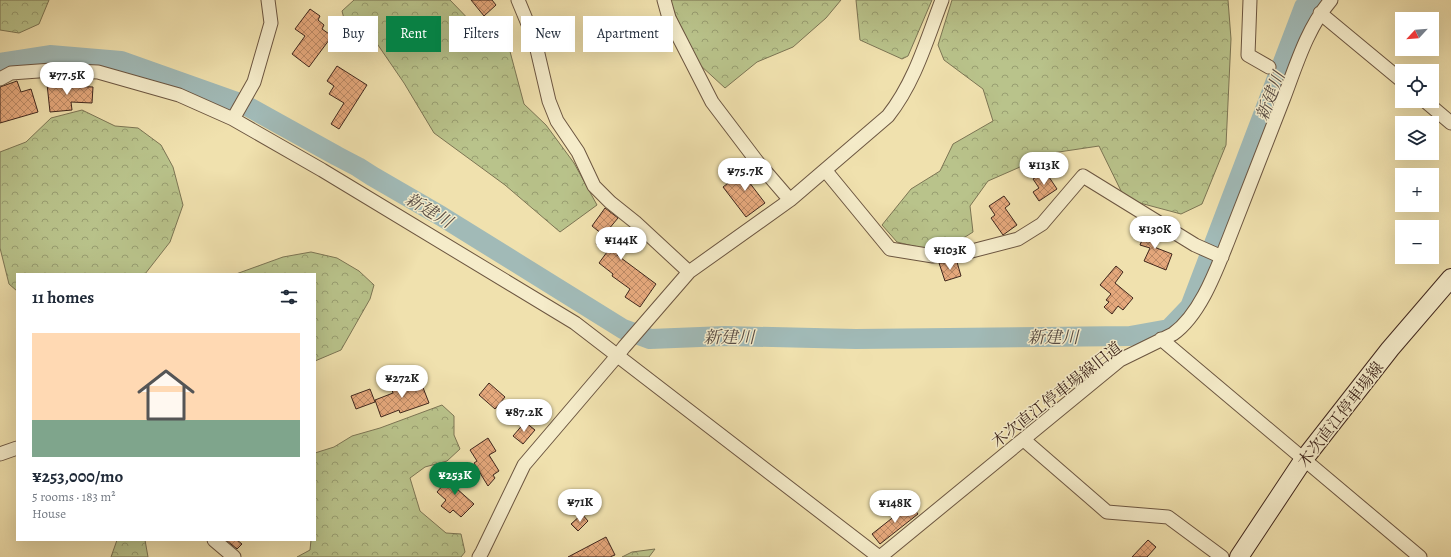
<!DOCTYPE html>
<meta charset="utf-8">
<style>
:root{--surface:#fff;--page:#f6f6f7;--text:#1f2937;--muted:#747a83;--line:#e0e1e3;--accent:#0b8043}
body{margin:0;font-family:Alegreya,"Noto Serif JP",serif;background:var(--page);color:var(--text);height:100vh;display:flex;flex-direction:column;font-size:15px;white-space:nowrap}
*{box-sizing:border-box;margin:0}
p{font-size:13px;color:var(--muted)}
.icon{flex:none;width:22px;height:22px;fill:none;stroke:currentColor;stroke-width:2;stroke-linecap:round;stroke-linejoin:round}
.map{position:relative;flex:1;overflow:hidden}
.drawer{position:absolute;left:16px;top:273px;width:300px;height:268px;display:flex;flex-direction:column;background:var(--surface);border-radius:0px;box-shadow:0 4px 16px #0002}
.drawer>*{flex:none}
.guide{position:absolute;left:328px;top:16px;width:380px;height:36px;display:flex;gap:8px}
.needle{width:26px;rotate:244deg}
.tools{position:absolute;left:1395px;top:12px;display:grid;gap:8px}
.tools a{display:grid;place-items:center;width:44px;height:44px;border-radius:0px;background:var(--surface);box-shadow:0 4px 16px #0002;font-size:20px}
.price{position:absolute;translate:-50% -34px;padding:0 9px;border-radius:14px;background:#fff;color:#222;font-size:13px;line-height:26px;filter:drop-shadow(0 1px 2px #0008)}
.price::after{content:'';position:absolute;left:50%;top:24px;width:12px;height:9px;margin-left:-6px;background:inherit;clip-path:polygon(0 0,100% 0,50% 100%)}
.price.current{background:var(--accent);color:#fff}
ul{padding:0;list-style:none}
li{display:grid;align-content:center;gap:8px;height:212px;padding:0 16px}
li+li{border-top:1px solid var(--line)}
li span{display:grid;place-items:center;height:124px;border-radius:0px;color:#555}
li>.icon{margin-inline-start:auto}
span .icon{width:72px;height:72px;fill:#fffc;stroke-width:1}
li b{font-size:17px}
h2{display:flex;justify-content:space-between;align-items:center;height:48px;padding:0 16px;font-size:17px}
.tag{padding:0 14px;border-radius:0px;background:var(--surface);box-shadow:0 4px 16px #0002;font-size:14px;line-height:36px}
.tag.current{background:var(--accent);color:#fff}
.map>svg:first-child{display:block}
.forest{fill:url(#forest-crowns);stroke:#7c7554}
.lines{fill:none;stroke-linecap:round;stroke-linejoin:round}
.river{stroke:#a1bab7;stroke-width:20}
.building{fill:url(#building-cross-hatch);stroke:#40271d}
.minor-casing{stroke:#6c5641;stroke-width:15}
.secondary-casing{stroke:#40271d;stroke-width:20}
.minor{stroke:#f5ecca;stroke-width:13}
.secondary{stroke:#f5ecca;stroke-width:18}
.labels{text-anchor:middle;stroke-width:3;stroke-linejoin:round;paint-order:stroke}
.street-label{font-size:16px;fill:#40271d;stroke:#f5ecca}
.water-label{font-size:17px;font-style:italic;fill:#584c44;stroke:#f5ecca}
</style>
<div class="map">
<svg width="1451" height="557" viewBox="0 0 1451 557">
<defs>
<pattern id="forest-crowns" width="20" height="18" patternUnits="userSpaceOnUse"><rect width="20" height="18" fill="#b9c38b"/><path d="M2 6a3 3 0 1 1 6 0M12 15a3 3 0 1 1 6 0" fill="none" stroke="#989e71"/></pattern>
<pattern id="building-cross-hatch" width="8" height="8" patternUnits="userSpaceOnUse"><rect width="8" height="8" fill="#e5a87c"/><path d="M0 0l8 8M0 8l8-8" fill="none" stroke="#bb8965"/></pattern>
</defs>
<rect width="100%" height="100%" fill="#f0e1ae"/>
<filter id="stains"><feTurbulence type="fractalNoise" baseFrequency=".005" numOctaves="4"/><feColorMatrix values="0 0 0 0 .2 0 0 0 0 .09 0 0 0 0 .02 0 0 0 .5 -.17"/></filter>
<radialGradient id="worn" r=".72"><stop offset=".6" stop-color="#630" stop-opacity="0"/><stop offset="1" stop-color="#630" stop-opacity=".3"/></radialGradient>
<path class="forest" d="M 0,0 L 49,0 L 39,24 L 19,33 L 0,30 Z
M 354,0 L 450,0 L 477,28 L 504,29 L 524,104 L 546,125 L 574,163 L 597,205 L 560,232 L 505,185 L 434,133 L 404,83 L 367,29 L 349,38 L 342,11 Z
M 670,0 L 841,0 L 826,18 L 793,47 L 757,62 L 725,88 L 700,65 L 677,19 Z
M 856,0 L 932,0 L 908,56 L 902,59 L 860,40 Z
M 952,0 L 1228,0 L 1231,39 L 1226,145 L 1202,204 L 1181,214 L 1125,199 L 1099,146 L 1052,153 L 988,181 L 970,206 L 973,232 L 954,244 L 933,251 L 897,242 L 882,225 L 911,189 L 940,171 L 953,144 L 993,121 L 983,89 L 944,60 L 938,45 Z
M 82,110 L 115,126 L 138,128 L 161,145 L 173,167 L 183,205 L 170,242 L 145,274 L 17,274 L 17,291 L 9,284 L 0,248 L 0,152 L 26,142 L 51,118 Z
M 311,252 L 337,258 L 359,271 L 374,285 L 370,299 L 341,350 L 315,361 L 315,274 L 236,274 L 283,257 Z
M 442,405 L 454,416 L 454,435 L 460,449 L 447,461 L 425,467 L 410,478 L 420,511 L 446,533 L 461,534 L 465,552 L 461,557 L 297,557 L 310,550 L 311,540 L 315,540 L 315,453 L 334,447 L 352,436 L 380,428 Z
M 117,540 L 145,540 L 148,557 L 111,557 Z
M 655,549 L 649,557 L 622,557 L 632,552 Z"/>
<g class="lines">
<path class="river" d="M 0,63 L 50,55 L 121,61 L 245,105 L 337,156 L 358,167 L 372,176 L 441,216 L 623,329 L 650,339 L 725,336 L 856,339 L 1130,336 L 1169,329 L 1190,307 L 1304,7 L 1311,0"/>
</g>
<path class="building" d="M 471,0 L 492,0 L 496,5 L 484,16 Z
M 310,9 L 320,16 L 318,20 L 324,25 L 322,29 L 332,36 L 309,67 L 292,54 L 305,36 L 295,29 Z
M 337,66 L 367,85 L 339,129 L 331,124 L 344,103 L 329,94 L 334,86 L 327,81 Z
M 17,81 L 21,92 L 31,89 L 38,112 L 0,123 L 0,87 Z
M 69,82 L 69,86 L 93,87 L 92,103 L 71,102 L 72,110 L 50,112 L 47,84 Z
M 750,166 L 758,175 L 749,182 L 765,203 L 746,217 L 723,187 Z
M 1045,171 L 1057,189 L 1039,201 L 1033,192 L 1039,188 L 1033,179 Z
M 1004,196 L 1010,204 L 1005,208 L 1017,225 L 1003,235 L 991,218 L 995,215 L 989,206 Z
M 605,208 L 618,218 L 608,230 L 626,244 L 617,255 L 656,284 L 640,307 L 625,297 L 630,289 L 612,276 L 613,274 L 599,263 L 607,252 L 596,244 L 603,235 L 592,226 Z
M 1148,225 L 1160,233 L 1154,247 L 1172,254 L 1166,270 L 1144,261 L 1150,248 L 1140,245 Z
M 957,262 L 961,276 L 945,281 L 939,263 Z
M 1116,266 L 1123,272 L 1115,283 L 1133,298 L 1123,310 L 1118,306 L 1112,314 L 1104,307 L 1109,302 L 1106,300 L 1111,294 L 1100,285 Z
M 412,380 L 414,388 L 422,385 L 429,403 L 400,413 L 399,410 L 381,417 L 375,400 L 393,393 L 391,387 Z
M 489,383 L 505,397 L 495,409 L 479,395 Z
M 370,389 L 375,402 L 356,409 L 351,396 Z
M 525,422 L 535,430 L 523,444 L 513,436 Z
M 488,438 L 496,451 L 489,455 L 499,471 L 493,475 L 495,478 L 488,486 L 474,463 L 477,461 L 470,450 Z
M 456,470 L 465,478 L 456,488 L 474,504 L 461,517 L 453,510 L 450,513 L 441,506 L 446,500 L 437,492 Z
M 910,504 L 918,514 L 880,544 L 872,534 Z
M 582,514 L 588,521 L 578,531 L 571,524 Z
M 606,537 L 615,555 L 610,557 L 568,557 Z
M 226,540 L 237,540 L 242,544 L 237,549 Z
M 1148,540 L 1156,547 L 1147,557 L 1132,557 Z"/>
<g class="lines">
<g class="minor-casing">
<path id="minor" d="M 518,0 L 535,41 L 549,101 L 557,121 L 578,152 L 594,186 L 610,202 L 635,222 L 689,272
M 664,0 L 669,18 L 712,102 L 759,164 L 790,200
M 1250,0 L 1248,55 L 1269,67
M 1320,13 L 1402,81
M 0,79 L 11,73 L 52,70 L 98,72 L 179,95 L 233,119 L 322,170 L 575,323 L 879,557
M 1425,101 L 1451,123
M 233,119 L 254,82 L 271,23 L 268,0
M 825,170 L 890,249 L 933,256 L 964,253 L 1018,239 L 1042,224 L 1083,176 L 1195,245 L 1222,257
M 1161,339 L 1420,557
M 1024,440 L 1107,512 L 1168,517 L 1222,557
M 0,454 L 17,448
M 214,540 L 234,557
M 479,557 L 482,552 L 524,465 L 617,356 L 624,347 L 689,272 L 790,200 L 888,116 C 915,82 927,39 942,0
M 880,557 L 1120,360 L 1173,334 C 1200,315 1216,271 1228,241 C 1246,194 1265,147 1283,100 C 1296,66 1307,28 1331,0"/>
</g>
<g class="secondary-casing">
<path id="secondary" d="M 1239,557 L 1304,459 L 1390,349 L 1451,278"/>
</g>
<use href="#minor" class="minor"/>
<use href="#secondary" class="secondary"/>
</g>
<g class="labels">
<g class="street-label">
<text transform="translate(1056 394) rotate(-38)" y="6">木次直江停車場線旧道</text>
<text transform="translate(1340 414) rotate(-52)" y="6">木次直江停車場線</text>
</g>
<g class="water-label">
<text transform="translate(1270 96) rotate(-69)" y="6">新建川</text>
<text transform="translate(429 210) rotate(31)" y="6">新建川</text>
<text x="729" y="343">新建川</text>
<text x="1053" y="343">新建川</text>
</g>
</g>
<rect width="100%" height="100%" filter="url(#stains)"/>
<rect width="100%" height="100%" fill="url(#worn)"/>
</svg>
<div class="tools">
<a><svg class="needle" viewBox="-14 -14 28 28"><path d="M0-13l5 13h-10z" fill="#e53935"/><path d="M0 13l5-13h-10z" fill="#747a83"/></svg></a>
<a><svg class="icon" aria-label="locate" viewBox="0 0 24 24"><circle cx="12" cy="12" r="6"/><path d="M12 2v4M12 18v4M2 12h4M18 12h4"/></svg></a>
<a><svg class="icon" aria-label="layers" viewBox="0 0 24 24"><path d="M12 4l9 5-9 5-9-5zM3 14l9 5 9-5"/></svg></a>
<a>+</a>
<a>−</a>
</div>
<b class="price" style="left:67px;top:96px">¥77.5K</b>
<b class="price" style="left:1044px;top:186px">¥113K</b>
<b class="price" style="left:745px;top:192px">¥75.7K</b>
<b class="price" style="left:1155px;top:250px">¥130K</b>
<b class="price" style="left:621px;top:261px">¥144K</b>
<b class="price" style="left:950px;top:271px">¥103K</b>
<b class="price" style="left:402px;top:399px">¥272K</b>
<b class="price" style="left:524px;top:433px">¥87.2K</b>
<b class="price current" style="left:455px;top:496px">¥253K</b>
<b class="price" style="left:580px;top:523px">¥71K</b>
<b class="price" style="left:895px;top:524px">¥148K</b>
<div class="guide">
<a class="tag">Buy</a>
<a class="tag current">Rent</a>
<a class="tag">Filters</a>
<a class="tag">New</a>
<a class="tag">Apartment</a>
</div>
<section class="drawer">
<h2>11 homes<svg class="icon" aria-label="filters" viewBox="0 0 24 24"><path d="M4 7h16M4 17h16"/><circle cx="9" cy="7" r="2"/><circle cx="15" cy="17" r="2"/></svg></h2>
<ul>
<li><span style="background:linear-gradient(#ffd9b3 70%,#7fa58c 0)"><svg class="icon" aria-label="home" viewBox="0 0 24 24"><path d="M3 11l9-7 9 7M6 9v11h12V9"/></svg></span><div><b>¥253,000/mo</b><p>5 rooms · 183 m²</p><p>House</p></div></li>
</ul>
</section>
</div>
